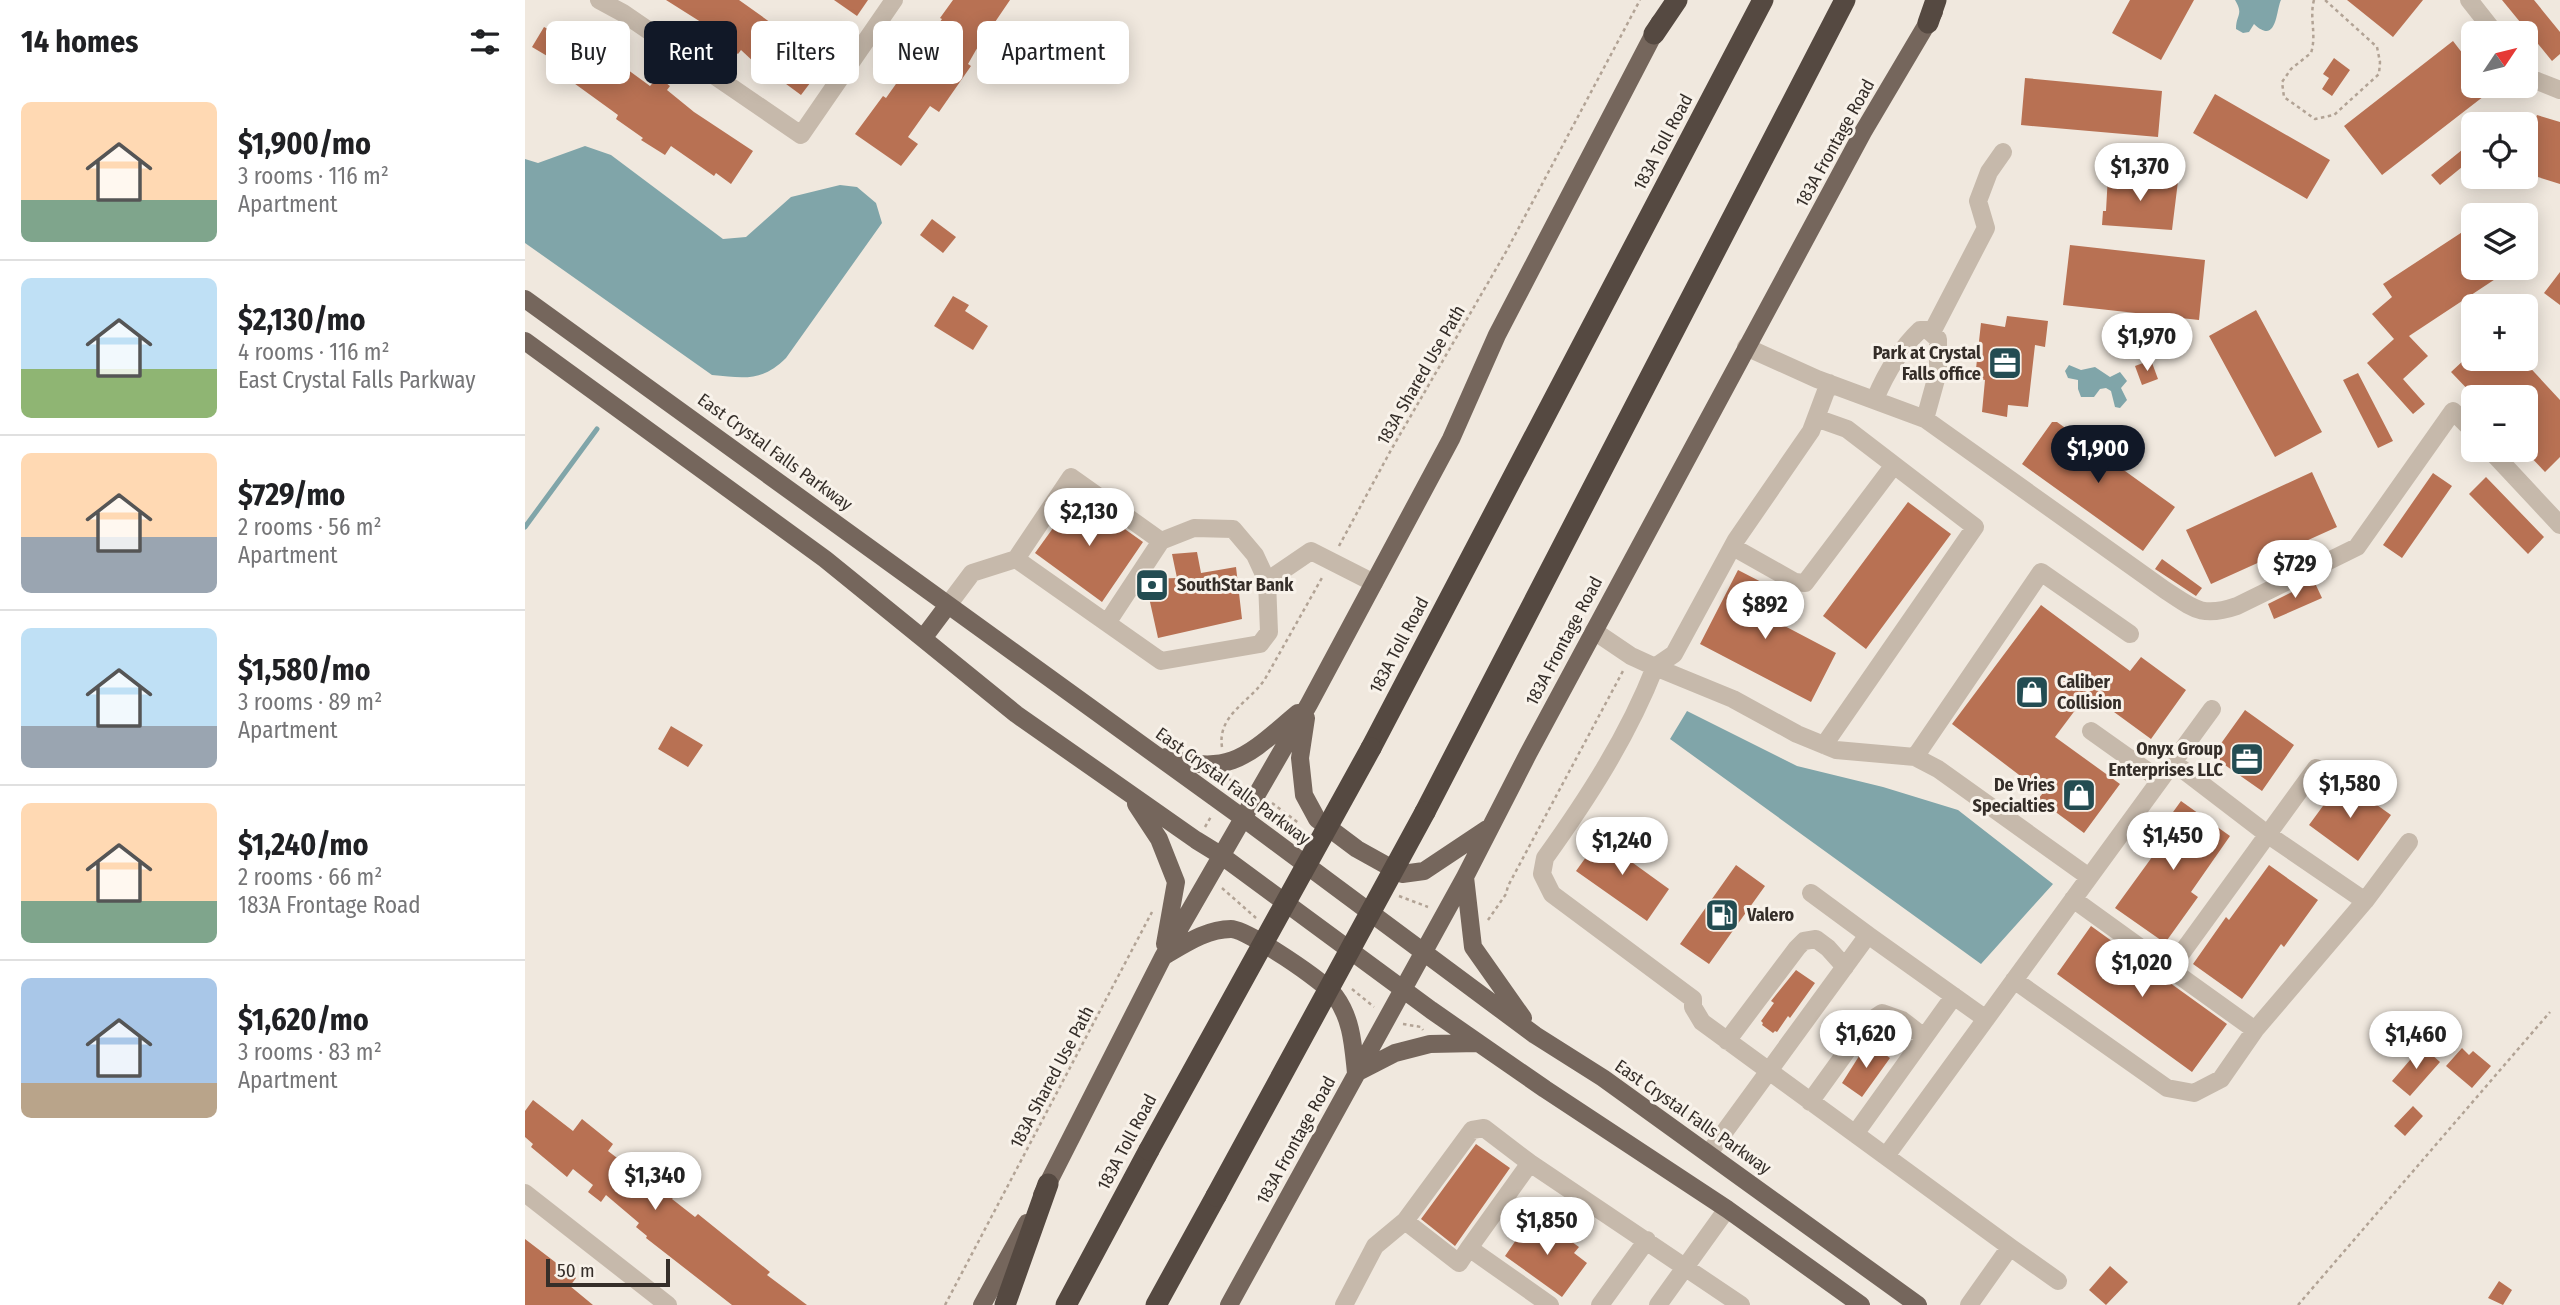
<!DOCTYPE html>
<meta charset="utf-8">
<style>
:root{--surface:#fff;--page:#f6f6f6;--text:#202124;--muted:#757577;--line:#e0e0e0;--accent:#111827}
body{margin:0;font-family:"Fira Sans Condensed",sans-serif;background:var(--page);color:var(--text);height:100vh;display:flex;flex-direction:column;font-size:26px;white-space:nowrap}
*{box-sizing:border-box;margin:0}
p{font-size:23px;color:var(--muted)}
.icon{flex:none;width:38px;height:38px;fill:none;stroke:currentColor;stroke-width:2;stroke-linecap:round;stroke-linejoin:round}
.map{position:relative;flex:1;overflow:hidden}
.details{display:flex;flex-direction:column;background:var(--surface);width:525px}
.details>*{flex:none}
.guide{position:absolute;left:21px;top:21px;width:665px;height:63px;display:flex;gap:14px}
.needle{width:46px;rotate:55deg}
.controls{position:absolute;left:1936px;top:21px;display:grid;gap:14px}
.controls a{display:grid;place-items:center;width:77px;height:77px;border-radius:10px;background:var(--surface);box-shadow:0 4px 18px #0003;font-size:35px}
.scale{position:absolute;left:21px;bottom:18px;width:124px;box-sizing:border-box;padding-left:7px;border:4px solid #352e29;border-top:0;font-size:19px;line-height:24px;white-space:nowrap;color:#352e29;-webkit-text-stroke:5px #f8f2ea;paint-order:stroke}
.price{position:absolute;translate:-50% -60px;padding:0 16px;border-radius:24px;background:#fff;color:#222;font-size:23px;line-height:46px;filter:drop-shadow(0 2px 4px #0008)}
.price::after{content:'';position:absolute;left:50%;top:42px;width:21px;height:16px;margin-left:-10px;background:inherit;clip-path:polygon(0 0,100% 0,50% 100%)}
.price.selected{background:var(--accent);color:#fff}
ul{padding:0;list-style:none}
li{display:flex;align-items:center;gap:21px;height:175px;padding:0 21px}
li+li{border-top:2px solid var(--line)}
li span{display:grid;place-items:center;flex:none;width:196px;height:140px;border-radius:10px;color:#555}
li>.icon{margin-inline-start:auto}
span .icon{width:84px;height:84px;fill:#fffc;stroke-width:1}
li b{font-size:30px}
h2{display:flex;justify-content:space-between;align-items:center;height:84px;padding:0 21px;font-size:30px}
.chip{padding:0 24px;border-radius:10px;background:var(--surface);box-shadow:0 4px 18px #0003;font-size:24px;line-height:63px}
.chip.selected{background:var(--accent);color:#fff}
main{display:flex;flex:1;min-height:0}
.map>svg:first-child{display:block}
.water{fill:#80a5a9}
.lines{fill:none;stroke-linecap:round;stroke-linejoin:round}
.stream{stroke:#80a5a9;stroke-width:5}
.building{fill:#b87153}
.path{stroke:#b2a395;stroke-width:2.5;stroke-dasharray:3.5 3.5;stroke-linecap:butt}
.minor{stroke:#c6b9ab;stroke-width:18}
.major{stroke:#75665c;stroke-width:18}
.highway{stroke:#554941;stroke-width:21}
.highway-bridge{stroke:#554941;stroke-width:21}
.labels{text-anchor:middle;stroke-width:6;stroke-linejoin:round;paint-order:stroke}
.street-label{font-size:18px;fill:#352e29;stroke:#f8f2ea}
.poi-label{font-size:18px;font-weight:bold;fill:#352e29;stroke:#f8f2ea;text-anchor:end}
</style>
<main>
<section class="details">
<h2>14 homes<svg class="icon" aria-label="filters" viewBox="0 0 24 24"><path d="M4 7h16M4 17h16"/><circle cx="9" cy="7" r="2"/><circle cx="15" cy="17" r="2"/></svg></h2>
<ul>
<li><span style="background:linear-gradient(#ffd9b3 70%,#7fa58c 0)"><svg class="icon" aria-label="home" viewBox="0 0 24 24"><path d="M3 11l9-7 9 7M6 9v11h12V9"/></svg></span><div><b>$1,900/mo</b><p>3 rooms · 116 m²</p><p>Apartment</p></div></li>
<li><span style="background:linear-gradient(#bfe0f5 65%,#8fb573 0)"><svg class="icon" aria-label="home" viewBox="0 0 24 24"><path d="M3 11l9-7 9 7M6 9v11h12V9"/></svg></span><div><b>$2,130/mo</b><p>4 rooms · 116 m²</p><p>East Crystal Falls Parkway</p></div></li>
<li><span style="background:linear-gradient(#ffd9b3 60%,#9aa5b1 0)"><svg class="icon" aria-label="home" viewBox="0 0 24 24"><path d="M3 11l9-7 9 7M6 9v11h12V9"/></svg></span><div><b>$729/mo</b><p>2 rooms · 56 m²</p><p>Apartment</p></div></li>
<li><span style="background:linear-gradient(#bfe0f5 70%,#9aa5b1 0)"><svg class="icon" aria-label="home" viewBox="0 0 24 24"><path d="M3 11l9-7 9 7M6 9v11h12V9"/></svg></span><div><b>$1,580/mo</b><p>3 rooms · 89 m²</p><p>Apartment</p></div></li>
<li><span style="background:linear-gradient(#ffd9b3 70%,#7fa58c 0)"><svg class="icon" aria-label="home" viewBox="0 0 24 24"><path d="M3 11l9-7 9 7M6 9v11h12V9"/></svg></span><div><b>$1,240/mo</b><p>2 rooms · 66 m²</p><p>183A Frontage Road</p></div></li>
<li><span style="background:linear-gradient(#a9c7e8 75%,#b9a48a 0)"><svg class="icon" aria-label="home" viewBox="0 0 24 24"><path d="M3 11l9-7 9 7M6 9v11h12V9"/></svg></span><div><b>$1,620/mo</b><p>3 rooms · 83 m²</p><p>Apartment</p></div></li>
</ul>
</section>
<div class="map">
<svg width="2035" height="1305" viewBox="0 0 2035 1305">
<rect width="100%" height="100%" fill="#f0e8de"/>
<path class="water" d="M 1710,0 L 1756,0 C 1751,10 1752,46 1729,24 L 1724,32 L 1718,33 L 1711,29 C 1711,14 1719,15 1710,0 Z
M 60,146 L 86,155 L 198,239 L 221,237 L 266,197 L 315,185 L 332,187 L 351,203 L 357,223 L 261,358 C 237,382 219,378 187,375 L 0,243 L 0,159 L 13,163 Z
M 1544,365 L 1556,370 L 1570,367 L 1585,377 L 1595,372 L 1602,381 L 1596,388 L 1602,400 L 1595,408 L 1590,407 L 1586,391 L 1581,388 L 1575,389 L 1569,397 L 1556,397 L 1553,389 L 1553,380 L 1543,378 L 1540,371 Z
M 1162,711 L 1272,766 L 1358,787 L 1433,810 L 1528,884 L 1456,964 L 1145,739 Z"/>
<g class="lines">
<path class="stream" d="M 0,527 L 72,429"/>
</g>
<path class="building" d="M 141,0 L 214,0 L 301,62 L 276,95 L 257,81 L 236,59 L 231,64 L 216,50 L 213,54 L 177,26 L 179,24 Z
M 309,0 L 343,0 L 332,16 Z
M 428,0 L 485,0 L 451,50 L 443,64 L 446,66 L 414,112 L 405,106 L 383,137 L 393,144 L 376,166 L 330,134 L 358,96 L 361,98 L 417,19 L 415,18 Z
M 1605,0 L 1669,0 L 1636,60 L 1587,33 Z
M 1822,0 L 1898,0 L 1868,37 Z
M 1977,0 L 2009,0 L 2035,32 L 2035,54 L 2027,61 Z
M 35,25 L 89,54 L 91,51 L 105,60 L 99,67 L 125,86 L 133,77 L 145,86 L 142,90 L 169,112 L 228,151 L 206,184 L 191,173 L 189,176 L 146,146 L 140,155 L 116,140 L 118,138 L 91,119 L 93,115 L 35,73 L 39,66 L 7,47 L 19,27 L 31,33 Z
M 1928,41 L 1948,67 L 1948,86 L 1972,86 L 1857,175 L 1819,126 Z
M 1809,58 L 1825,70 L 1807,96 L 1797,89 L 1804,78 L 1798,74 Z
M 1500,78 L 1637,91 L 1633,137 L 1496,125 Z
M 1690,94 L 1805,160 L 1782,199 L 1668,133 Z
M 2012,115 L 2035,122 L 2035,184 L 2000,173 L 2000,152 Z
M 1948,141 L 1948,158 L 1915,185 L 1906,175 Z
M 1583,175 L 1653,181 L 1647,230 L 1577,225 L 1578,211 L 1581,211 Z
M 407,219 L 431,237 L 418,253 L 395,235 Z
M 1948,225 L 1948,268 L 1987,268 L 1884,336 L 1903,356 L 1878,379 L 1900,404 L 1888,414 L 1842,363 L 1869,339 L 1847,314 L 1867,297 L 1858,284 Z
M 1545,245 L 1680,260 L 1674,320 L 1538,305 Z
M 2035,272 L 2035,305 L 2019,293 Z
M 428,296 L 444,305 L 440,311 L 463,326 L 448,350 L 409,326 Z
M 1731,310 L 1797,432 L 1750,457 L 1684,336 Z
M 1482,316 L 1523,321 L 1520,347 L 1510,345 L 1503,407 L 1483,405 L 1482,417 L 1457,412 L 1460,380 L 1450,378 L 1456,323 L 1480,327 Z
M 1940,359 L 1997,359 L 2035,400 L 2035,457 L 2020,472 L 2000,451 L 2000,397 L 1950,397 L 1926,372 Z
M 1626,360 L 1633,379 L 1617,385 L 1610,366 Z
M 1833,373 L 1868,441 L 1853,448 L 1818,380 Z
M 1527,422 L 1532,422 L 1650,507 L 1618,551 L 1497,464 Z
M 1787,472 L 1812,527 L 1686,584 L 1661,530 Z
M 1908,473 L 1927,486 L 1877,558 L 1858,545 Z
M 1961,477 L 2019,537 L 2003,554 L 1944,494 Z
M 552,495 L 618,542 L 577,602 L 510,553 Z
M 1383,502 L 1426,534 L 1341,649 L 1298,616 Z
M 672,552 L 676,573 L 711,567 L 717,619 L 633,638 L 621,584 L 624,579 L 652,578 L 647,554 Z
M 1637,559 L 1677,588 L 1671,596 L 1630,569 Z
M 1213,570 L 1246,587 L 1233,612 L 1311,653 L 1286,702 L 1175,644 Z
M 1789,581 L 1797,598 L 1749,619 L 1743,604 Z
M 1516,605 L 1605,671 L 1616,657 L 1661,690 L 1626,739 L 1563,693 L 1530,737 L 1595,784 L 1559,833 L 1513,799 L 1518,793 L 1427,724 Z
M 1720,710 L 1769,745 L 1737,791 L 1687,756 Z
M 146,726 L 178,745 L 163,767 L 133,749 Z
M 1817,780 L 1866,815 L 1833,861 L 1784,825 Z
M 1656,801 L 1705,836 L 1666,892 L 1673,897 L 1640,943 L 1590,908 L 1630,853 L 1622,848 Z
M 1079,832 L 1114,856 L 1108,863 L 1144,889 L 1122,921 L 1051,871 Z
M 1211,865 L 1240,886 L 1184,964 L 1155,944 Z
M 1744,865 L 1793,900 L 1759,947 L 1756,944 L 1717,999 L 1668,964 L 1701,917 L 1704,920 Z
M 1566,926 L 1702,1024 L 1667,1072 L 1532,974 Z
M 1271,970 L 1290,983 L 1265,1018 L 1263,1016 L 1252,1032 L 1250,1031 L 1248,1033 L 1237,1025 L 1238,1023 L 1236,1021 L 1249,1003 L 1246,1001 Z
M 1343,1042 L 1365,1058 L 1337,1097 L 1317,1083 Z
M 1897,1046 L 1915,1062 L 1885,1096 L 1867,1081 Z
M 1937,1048 L 1944,1055 L 1948,1051 L 1966,1066 L 1947,1088 L 1921,1066 Z
M 8,1100 L 48,1131 L 57,1119 L 88,1144 L 83,1151 L 130,1187 L 136,1180 L 152,1193 L 147,1199 L 170,1217 L 173,1214 L 245,1272 L 242,1275 L 282,1305 L 207,1305 L 121,1238 L 122,1236 L 111,1227 L 114,1223 L 81,1195 L 76,1202 L 63,1192 L 68,1185 L 48,1169 L 42,1177 L 6,1147 L 8,1144 L 0,1137 L 0,1111 Z
M 1888,1106 L 1898,1116 L 1880,1136 L 1869,1126 Z
M 951,1144 L 985,1168 L 930,1246 L 896,1219 Z
M 1004,1221 L 1017,1231 L 1022,1224 L 1054,1247 L 1049,1253 L 1062,1263 L 1037,1297 L 980,1256 Z
M 0,1239 L 51,1278 L 45,1286 L 68,1305 L 0,1305 Z
M 1585,1266 L 1603,1282 L 1581,1305 L 1564,1290 Z
M 1974,1281 L 1987,1290 L 1978,1305 L 1963,1298 Z"/>
<g class="lines">
<path class="path" d="M 1789,0 C 1784,18 1792,34 1786,53 L 1766,69 L 1757,82 L 1759,97 L 1790,119 L 1809,115 L 1854,74 L 1855,62 L 1852,47 L 1800,0
M 814,546 L 866,450 L 982,250 L 1115,0
M 697,747 C 692,715 725,702 740,679 L 798,576
M 704,779 L 713,784
M 747,803 L 775,824
M 680,827 L 687,815
M 697,888 L 731,918
M 874,896 L 903,907
M 963,920 L 981,894 L 983,886 L 1098,671
M 827,989 L 849,1007
M 878,1024 L 896,1027 L 898,1030
M 420,1305 L 627,912
M 1773,1305 L 2025,1012"/>
<path class="minor" d="M 74,0 L 98,13 L 276,135 L 369,0
M 1944,0 L 1970,33
M 2000,71 L 2007,79 L 2035,90
M 1407,332 L 1461,228 L 1453,201 L 1464,172 L 1478,152
M 1221,347 L 1292,379 L 1400,419 L 1640,590 C 1669,609 1677,618 1712,606 L 1832,547 L 1928,411 L 1948,431
M 1350,399 C 1361,373 1374,350 1395,330 L 1403,330 L 1413,339 L 1413,372 L 1400,419
M 1291,418 L 1322,429 L 1450,527 L 1299,745
M 1965,450 L 2035,525
M 1208,547 L 1270,582 L 1280,583 L 1369,465
M 491,559 L 546,477 L 636,541 L 669,528 L 708,529 L 730,555 L 742,581
M 423,605 L 447,573 L 491,559 L 636,661 L 735,644 L 744,632 L 742,581 L 786,551 L 849,583
M 582,623 L 636,541
M 1069,631 L 1106,656 L 1130,667 C 1103,736 1063,798 1020,858 L 1017,874 L 1027,894 L 1168,999 L 1168,1007 L 1177,1022 L 1485,1247 L 1444,1305
M 1130,667 L 1208,699 L 1272,734 L 1311,750 L 1390,757 L 1516,572 L 1605,634
M 1130,667 L 1149,654 L 1211,540 L 1286,431 L 1304,383
M 1566,731 L 1635,780
M 1390,757 L 1413,769 L 1564,877
M 1648,762 L 1742,834 L 1840,901
M 1548,899 L 1645,969
M 1343,935 L 1461,1019
M 1489,980 L 1642,1088 L 1669,1093 L 1696,1079 L 1730,1030 L 1840,901 L 1884,842
M 1730,1030 L 1645,969 L 1791,768
M 1202,1041 L 1272,948 L 1279,941 L 1291,939 L 1303,948 L 1320,967
M 1285,1102 L 1342,1023 L 1357,1013 L 1377,1020 L 1399,1037
M 1330,1134 L 1429,996
M 1184,1153 L 1343,935 L 1286,893
M 1361,1156 L 1687,709
M 1005,1163 L 944,1248 L 1025,1305
M 0,1193 L 143,1305
M 880,1221 L 947,1130 L 959,1128 L 1005,1163 L 1216,1305
M 1485,1247 L 1533,1281
M 819,1305 L 850,1246 L 880,1221 L 934,1263 L 944,1248
M 1075,1305 L 1122,1240
M 1133,1305 L 1202,1209"/>
<path class="major" d="M 0,299 L 718,818 L 1010,1035 L 1078,1078 L 1393,1305
M 0,341 L 300,559 L 491,714 L 671,840 L 697,856 L 906,1010 L 1020,1089 L 1202,1209 L 1336,1305
M 399,637 L 423,605
M 781,718 L 775,758 L 779,795 L 792,819 L 832,849 L 877,874 L 899,871 L 962,829
M 641,757 C 706,778 725,753 773,713
M 611,804 L 634,839 L 651,882 L 640,944
M 940,877 L 948,947 L 998,1018
M 641,955 C 660,944 682,929 706,929 C 722,929 800,982 810,996 C 827,1019 828,1045 831,1073
M 831,1073 L 870,1053 L 905,1044 L 953,1043
M 517,1195 L 638,957 L 784,704 L 926,439 L 972,335 L 1135,22
M 457,1305 L 502,1223
M 704,1305 L 940,877 L 1003,754 L 1338,132 L 1409,12"/>
<path class="highway" d="M 1403,23 L 1411,0
M 1129,34 L 1152,0
M 846,748 L 1238,0
M 900,812 L 1320,0
M 480,1305 L 523,1184
M 541,1305 L 624,1150
M 631,1305 L 691,1196"/>
<path class="highway-bridge" d="M 624,1150 L 846,748
M 691,1196 L 900,812"/>
</g>
<defs>
<g id="office-square" transform="scale(1.75)"><rect x="-9" y="-9" width="18" height="18" rx="4" fill="#234c52" stroke="#f8f2ea"/><path d="M-6-3h4V-5.5h4V-3h4V5H-6ZM-1-4.5V-3h2v-1.5ZM-6 0V1H6V0Z" fill="#fff"/></g>
<g id="bank-square" transform="scale(1.75)"><rect x="-9" y="-9" width="18" height="18" rx="4" fill="#234c52" stroke="#f8f2ea"/><path d="M-6-4H6V4H-6ZM0-2.3a2.3 2.3 0 1 0 0 4.6a2.3 2.3 0 1 0 0-4.6Z" fill="#fff"/></g>
<g id="shop-square" transform="scale(1.75)"><rect x="-9" y="-9" width="18" height="18" rx="4" fill="#234c52" stroke="#f8f2ea"/><path d="M-5-2.5h2.3a2.7 3.5 0 0 1 5.4 0H5L5.5 6h-11ZM-1.5-2.5h3a1.5 2.3 0 0 0-3 0Z" fill="#fff"/></g>
<g id="fuel-square" transform="scale(1.75)"><rect x="-9" y="-9" width="18" height="18" rx="4" fill="#234c52" stroke="#f8f2ea"/><path d="M-5.5-6h7V0h2V4h1.3V-2.5L3-4.5l.8-.8L6-3V5H2.5V1h-1V6h-7ZM-4.2-4.7v3.2H.2V-4.7Z" fill="#fff"/></g>
</defs>
<g fill-rule="evenodd">
<use href="#office-square" x="1480" y="363"/>
<use href="#bank-square" x="627" y="585"/>
<use href="#shop-square" x="1507" y="692"/>
<use href="#office-square" x="1722" y="759"/>
<use href="#shop-square" x="1554" y="795"/>
<use href="#fuel-square" x="1197" y="915"/>
</g>
<g class="labels">
<g class="street-label">
<text transform="translate(1138 142) rotate(-62)" y="6">183A Toll Road</text>
<text transform="translate(1310 143) rotate(-61)" y="6">183A Frontage Road</text>
<text transform="translate(896 375) rotate(-60)" y="6">183A Shared Use Path</text>
<text transform="translate(250 452) rotate(36)" y="6">East Crystal Falls Parkway</text>
<text transform="translate(1039 641) rotate(-62)" y="6">183A Frontage Road</text>
<text transform="translate(874 645) rotate(-62)" y="6">183A Toll Road</text>
<text transform="translate(708 786) rotate(36)" y="6">East Crystal Falls Parkway</text>
<text transform="translate(527 1077) rotate(-62)" y="6">183A Shared Use Path</text>
<text transform="translate(1168 1117) rotate(35)" y="6">East Crystal Falls Parkway</text>
<text transform="translate(771 1140) rotate(-61)" y="6">183A Frontage Road</text>
<text transform="translate(602 1142) rotate(-62)" y="6">183A Toll Road</text>
</g>
<g class="poi-label">
<text x="1456" y="359">Park at Crystal<tspan x="1456" dy="21">Falls office</tspan></text>
<text x="652" y="591" text-anchor="start">SouthStar Bank</text>
<text x="1532" y="688" text-anchor="start">Caliber<tspan x="1532" dy="21">Collision</tspan></text>
<text x="1698" y="755">Onyx Group<tspan x="1698" dy="21">Enterprises LLC</tspan></text>
<text x="1530" y="791">De Vries<tspan x="1530" dy="21">Specialties</tspan></text>
<text x="1222" y="921" text-anchor="start">Valero</text>
</g>
</g>
</svg>
<div class="controls">
<a><svg class="needle" viewBox="-14 -14 28 28"><path d="M0-13l5 13h-10z" fill="#e53935"/><path d="M0 13l5-13h-10z" fill="#757577"/></svg></a>
<a><svg class="icon" aria-label="locate" viewBox="0 0 24 24"><circle cx="12" cy="12" r="6"/><path d="M12 2v4M12 18v4M2 12h4M18 12h4"/></svg></a>
<a><svg class="icon" aria-label="layers" viewBox="0 0 24 24"><path d="M12 4l9 5-9 5-9-5zM3 14l9 5 9-5"/></svg></a>
<a>+</a>
<a>−</a>
</div>
<div class="scale">50 m</div>
<b class="price" style="left:1615px;top:203px">$1,370</b>
<b class="price" style="left:1622px;top:373px">$1,970</b>
<b class="price selected" style="left:1573px;top:485px">$1,900</b>
<b class="price" style="left:564px;top:548px">$2,130</b>
<b class="price" style="left:1770px;top:600px">$729</b>
<b class="price" style="left:1240px;top:641px">$892</b>
<b class="price" style="left:1825px;top:820px">$1,580</b>
<b class="price" style="left:1648px;top:872px">$1,450</b>
<b class="price" style="left:1097px;top:877px">$1,240</b>
<b class="price" style="left:1617px;top:999px">$1,020</b>
<b class="price" style="left:1341px;top:1070px">$1,620</b>
<b class="price" style="left:1891px;top:1071px">$1,460</b>
<b class="price" style="left:130px;top:1212px">$1,340</b>
<b class="price" style="left:1022px;top:1257px">$1,850</b>
<div class="guide">
<a class="chip">Buy</a>
<a class="chip selected">Rent</a>
<a class="chip">Filters</a>
<a class="chip">New</a>
<a class="chip">Apartment</a>
</div>
</div>
</main>
